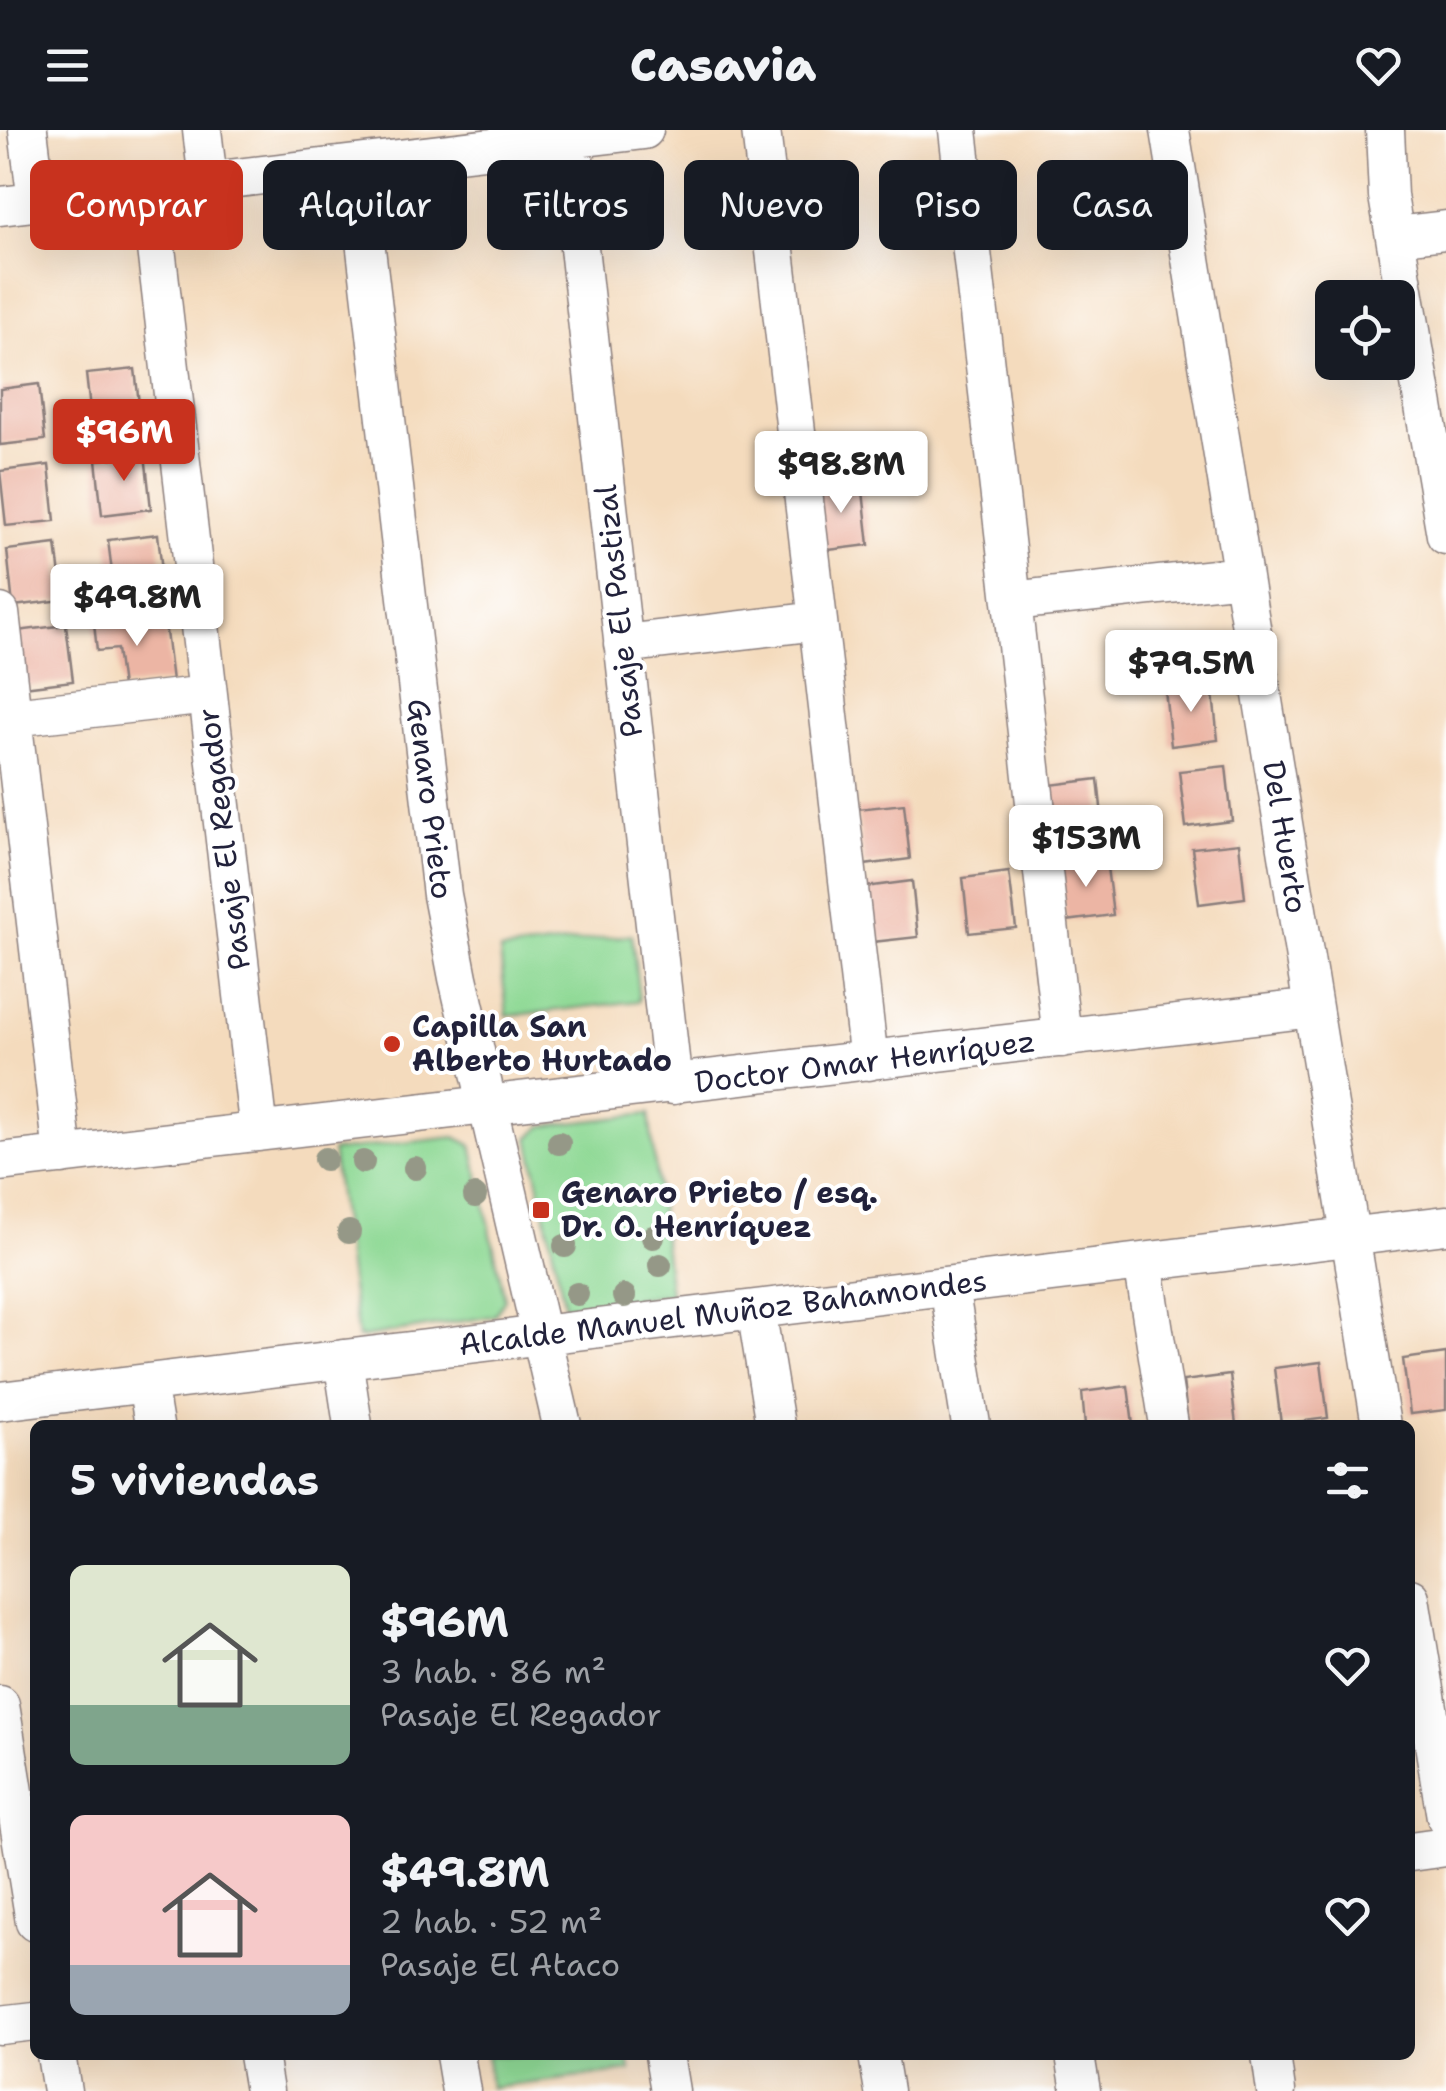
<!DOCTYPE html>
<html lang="es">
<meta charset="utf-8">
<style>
:root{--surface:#171b24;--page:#242831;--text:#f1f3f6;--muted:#9ea1a6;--accent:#c8321e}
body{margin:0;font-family:"Shantell Sans",sans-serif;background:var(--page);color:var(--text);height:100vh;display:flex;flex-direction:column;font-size:38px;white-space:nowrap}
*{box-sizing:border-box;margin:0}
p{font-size:32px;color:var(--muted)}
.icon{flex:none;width:55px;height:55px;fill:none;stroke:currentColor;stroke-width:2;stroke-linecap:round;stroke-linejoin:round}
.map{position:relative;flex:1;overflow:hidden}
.details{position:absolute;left:30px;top:1290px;width:1385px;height:640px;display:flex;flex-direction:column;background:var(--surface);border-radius:15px;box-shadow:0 10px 40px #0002}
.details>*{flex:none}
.top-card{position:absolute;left:30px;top:30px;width:1388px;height:90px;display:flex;gap:20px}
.fabs{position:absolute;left:1315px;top:150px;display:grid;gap:20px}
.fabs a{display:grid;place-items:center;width:100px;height:100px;border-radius:15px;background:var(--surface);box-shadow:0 10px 40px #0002;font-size:50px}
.price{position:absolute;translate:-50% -85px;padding:0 22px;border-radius:10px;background:#fff;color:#222;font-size:32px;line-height:65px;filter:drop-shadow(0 2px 5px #0008)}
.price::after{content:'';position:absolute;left:50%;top:60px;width:30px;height:22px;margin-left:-15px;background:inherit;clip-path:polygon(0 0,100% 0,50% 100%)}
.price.current{background:var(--accent);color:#fff}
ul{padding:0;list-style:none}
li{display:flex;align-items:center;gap:30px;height:250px;padding:0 40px}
li span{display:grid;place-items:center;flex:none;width:280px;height:200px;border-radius:15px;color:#555}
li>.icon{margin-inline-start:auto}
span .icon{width:120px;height:120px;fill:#fffc;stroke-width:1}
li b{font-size:42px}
h2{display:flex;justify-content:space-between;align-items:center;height:120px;padding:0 40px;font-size:42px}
.chip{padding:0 35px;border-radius:15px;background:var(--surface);box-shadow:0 10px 40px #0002;font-size:35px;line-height:90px}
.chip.current{background:var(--accent);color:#fff}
header{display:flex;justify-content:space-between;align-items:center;height:130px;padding:0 40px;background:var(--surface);font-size:45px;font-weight:800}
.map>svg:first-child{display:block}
.green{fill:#8fd995;stroke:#587e68;stroke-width:2.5}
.building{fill:#ecb5a4}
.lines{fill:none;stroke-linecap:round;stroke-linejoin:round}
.minor-casing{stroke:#8b7e7c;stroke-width:41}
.minor{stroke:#fff;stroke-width:38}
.tree{fill:#959887}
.poi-dot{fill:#c8321e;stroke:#fff;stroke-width:4}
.labels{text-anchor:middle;stroke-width:8;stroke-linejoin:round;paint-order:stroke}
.street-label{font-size:30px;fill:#22223b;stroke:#fff}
.poi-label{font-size:30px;font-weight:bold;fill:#22223b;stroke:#fff;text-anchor:start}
</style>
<header><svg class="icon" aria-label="menu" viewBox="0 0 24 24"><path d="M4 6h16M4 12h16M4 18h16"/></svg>Casavia<svg class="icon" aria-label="heart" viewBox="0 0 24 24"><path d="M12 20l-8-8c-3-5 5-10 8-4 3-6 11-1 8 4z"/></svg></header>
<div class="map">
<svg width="1446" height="1961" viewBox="0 0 1446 1961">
<rect width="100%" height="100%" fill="#fff"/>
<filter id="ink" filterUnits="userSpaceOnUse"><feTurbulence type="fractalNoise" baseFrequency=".01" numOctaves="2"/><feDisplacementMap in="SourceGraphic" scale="20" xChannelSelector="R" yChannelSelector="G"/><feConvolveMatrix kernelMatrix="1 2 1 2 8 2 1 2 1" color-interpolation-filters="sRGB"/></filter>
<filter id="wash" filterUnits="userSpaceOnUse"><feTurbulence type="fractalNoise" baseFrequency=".0048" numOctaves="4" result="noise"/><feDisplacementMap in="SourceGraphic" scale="40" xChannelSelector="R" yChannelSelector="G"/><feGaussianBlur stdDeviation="2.25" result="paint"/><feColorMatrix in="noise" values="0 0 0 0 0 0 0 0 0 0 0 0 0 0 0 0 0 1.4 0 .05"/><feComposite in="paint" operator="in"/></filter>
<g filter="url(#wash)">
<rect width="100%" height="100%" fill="#f4dbbd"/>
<path class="green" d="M 632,805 L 639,871 L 507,886 L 500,821 Z
M 649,984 L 670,1164 L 565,1177 L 529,1008 L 543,996 Z
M 455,1007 L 472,1015 L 505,1169 L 494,1186 L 358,1208 L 332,1021 Z
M 487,1925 L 628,1925 L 630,1941 L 490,1958 Z"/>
<g id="blocks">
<path class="building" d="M 135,239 L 142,300 L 93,306 L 86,244 Z
M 39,254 L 45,310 L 0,315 L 0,259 Z
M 145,324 L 151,379 L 102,385 L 96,330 Z
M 49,335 L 55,391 L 6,396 L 0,341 Z
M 862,352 L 869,415 L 820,421 L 812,358 Z
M 158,404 L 164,460 L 115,466 L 108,410 Z
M 56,414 L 63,470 L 13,476 L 7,420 Z
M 164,485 L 172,551 L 122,557 L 117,519 L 97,521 L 94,493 Z
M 66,495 L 73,551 L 23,557 L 17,501 Z
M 1212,555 L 1218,610 L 1171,616 L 1165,560 Z
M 1226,636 L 1232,691 L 1186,697 L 1179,641 Z
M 1098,649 L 1104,705 L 1057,710 L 1050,655 Z
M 904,674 L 910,729 L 864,735 L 857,679 Z
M 1239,713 L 1245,768 L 1199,774 L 1192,718 Z
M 1106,729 L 1113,785 L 1066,791 L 1060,735 Z
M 1009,742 L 1016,798 L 969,803 L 963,748 Z
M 912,751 L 918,807 L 872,812 L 865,757 Z
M 1446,1223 L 1446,1280 L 1410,1284 L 1403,1229 Z
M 1321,1232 L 1328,1288 L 1281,1294 L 1274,1238 Z
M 1230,1245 L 1236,1295 L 1188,1295 L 1183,1251 Z
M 1128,1256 L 1133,1295 L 1085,1295 L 1082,1262 Z"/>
</g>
</g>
<g filter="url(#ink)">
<use href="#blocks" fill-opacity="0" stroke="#8b7e7c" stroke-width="2.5"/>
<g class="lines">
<g class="minor-casing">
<path id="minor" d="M 28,0 L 37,72
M 202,0 L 208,51
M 576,0 L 572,55 L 673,955
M 761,0 L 869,931
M 958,0 L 1062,908
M 1170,0 L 1381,1295
M 1385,0 L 1388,66 L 1446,405
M 356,34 L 442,765 L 458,848 L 562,1295
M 149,58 L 259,1002
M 0,76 L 644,0
M 1395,106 L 1446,100
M 1012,471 L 1242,446
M 0,483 L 63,1025
M 623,514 L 818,491
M 12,587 L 208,565
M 0,1032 L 1313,878
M 1143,1132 L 1169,1295
M 949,1156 L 971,1295
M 756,1179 L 775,1295
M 343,1229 L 353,1295
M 147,1253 L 154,1295
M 0,1271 L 1446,1095
M 1410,1468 L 1446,1687
M 0,1575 L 35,1792
M 1410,1722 L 1446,1717
M 0,1895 L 35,1891
M 56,1925 L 62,1961
M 258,1925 L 264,1961
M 455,1925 L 461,1961
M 664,1925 L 670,1961
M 878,1925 L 884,1961
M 1075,1925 L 1081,1961
M 1271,1925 L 1276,1961"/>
</g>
<use href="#minor" class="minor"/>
</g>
<g class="tree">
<circle cx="559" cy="1013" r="12"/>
<circle cx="325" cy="1029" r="12"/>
<circle cx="363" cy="1032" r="12"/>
<circle cx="415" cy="1038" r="12"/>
<circle cx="475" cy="1066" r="12"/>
<circle cx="349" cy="1102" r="12"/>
<circle cx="653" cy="1107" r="12"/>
<circle cx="565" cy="1116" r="12"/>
<circle cx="660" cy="1135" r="12"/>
<circle cx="577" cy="1164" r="12"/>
<circle cx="624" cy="1166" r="12"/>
</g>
</g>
<g class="poi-dot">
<circle cx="392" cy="914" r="10"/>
<rect x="531" y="1070" width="20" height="20" rx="5"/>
</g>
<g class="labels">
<g class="street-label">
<text transform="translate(619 481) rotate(-96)" y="10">Pasaje El Pastizal</text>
<text transform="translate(430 669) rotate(83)" y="10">Genaro Prieto</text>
<text transform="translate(1285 707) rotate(81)" y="10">Del Huerto</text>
<text transform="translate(224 709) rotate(-97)" y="10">Pasaje El Regador</text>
<text transform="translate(865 932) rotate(-7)" y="10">Doctor Omar Henríquez</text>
<text transform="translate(723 1183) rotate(-7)" y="10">Alcalde Manuel Muñoz Bahamondes</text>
</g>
<g class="poi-label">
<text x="412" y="907">Capilla San<tspan x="412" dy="34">Alberto Hurtado</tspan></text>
<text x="561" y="1073">Genaro Prieto / esq.<tspan x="561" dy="34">Dr. O. Henríquez</tspan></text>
</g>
</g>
</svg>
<div class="fabs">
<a><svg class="icon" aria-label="locate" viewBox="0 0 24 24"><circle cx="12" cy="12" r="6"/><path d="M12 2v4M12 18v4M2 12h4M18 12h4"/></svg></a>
</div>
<b class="price current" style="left:124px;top:354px">$96M</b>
<b class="price" style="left:841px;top:386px">$98.8M</b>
<b class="price" style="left:137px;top:519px">$49.8M</b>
<b class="price" style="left:1191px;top:585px">$79.5M</b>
<b class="price" style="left:1086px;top:760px">$153M</b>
<div class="top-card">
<a class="chip current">Comprar</a>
<a class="chip">Alquilar</a>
<a class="chip">Filtros</a>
<a class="chip">Nuevo</a>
<a class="chip">Piso</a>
<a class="chip">Casa</a>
</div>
<section class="details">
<h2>5 viviendas<svg class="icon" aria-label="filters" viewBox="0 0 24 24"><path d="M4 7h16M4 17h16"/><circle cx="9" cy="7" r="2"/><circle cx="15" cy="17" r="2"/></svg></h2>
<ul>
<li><span style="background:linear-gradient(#dfe7d0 70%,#7fa58c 0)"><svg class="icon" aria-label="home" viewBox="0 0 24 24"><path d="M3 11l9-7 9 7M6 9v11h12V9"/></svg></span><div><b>$96M</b><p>3 hab. · 86 m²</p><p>Pasaje El Regador</p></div><svg class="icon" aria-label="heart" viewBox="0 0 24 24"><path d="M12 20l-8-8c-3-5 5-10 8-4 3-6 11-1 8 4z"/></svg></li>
<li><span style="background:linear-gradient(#f6c9c9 75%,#9aa5b1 0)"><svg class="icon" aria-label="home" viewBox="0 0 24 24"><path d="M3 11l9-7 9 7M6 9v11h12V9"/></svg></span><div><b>$49.8M</b><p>2 hab. · 52 m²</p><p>Pasaje El Ataco</p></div><svg class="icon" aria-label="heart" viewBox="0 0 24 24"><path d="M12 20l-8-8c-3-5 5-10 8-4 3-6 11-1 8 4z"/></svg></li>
</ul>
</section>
</div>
